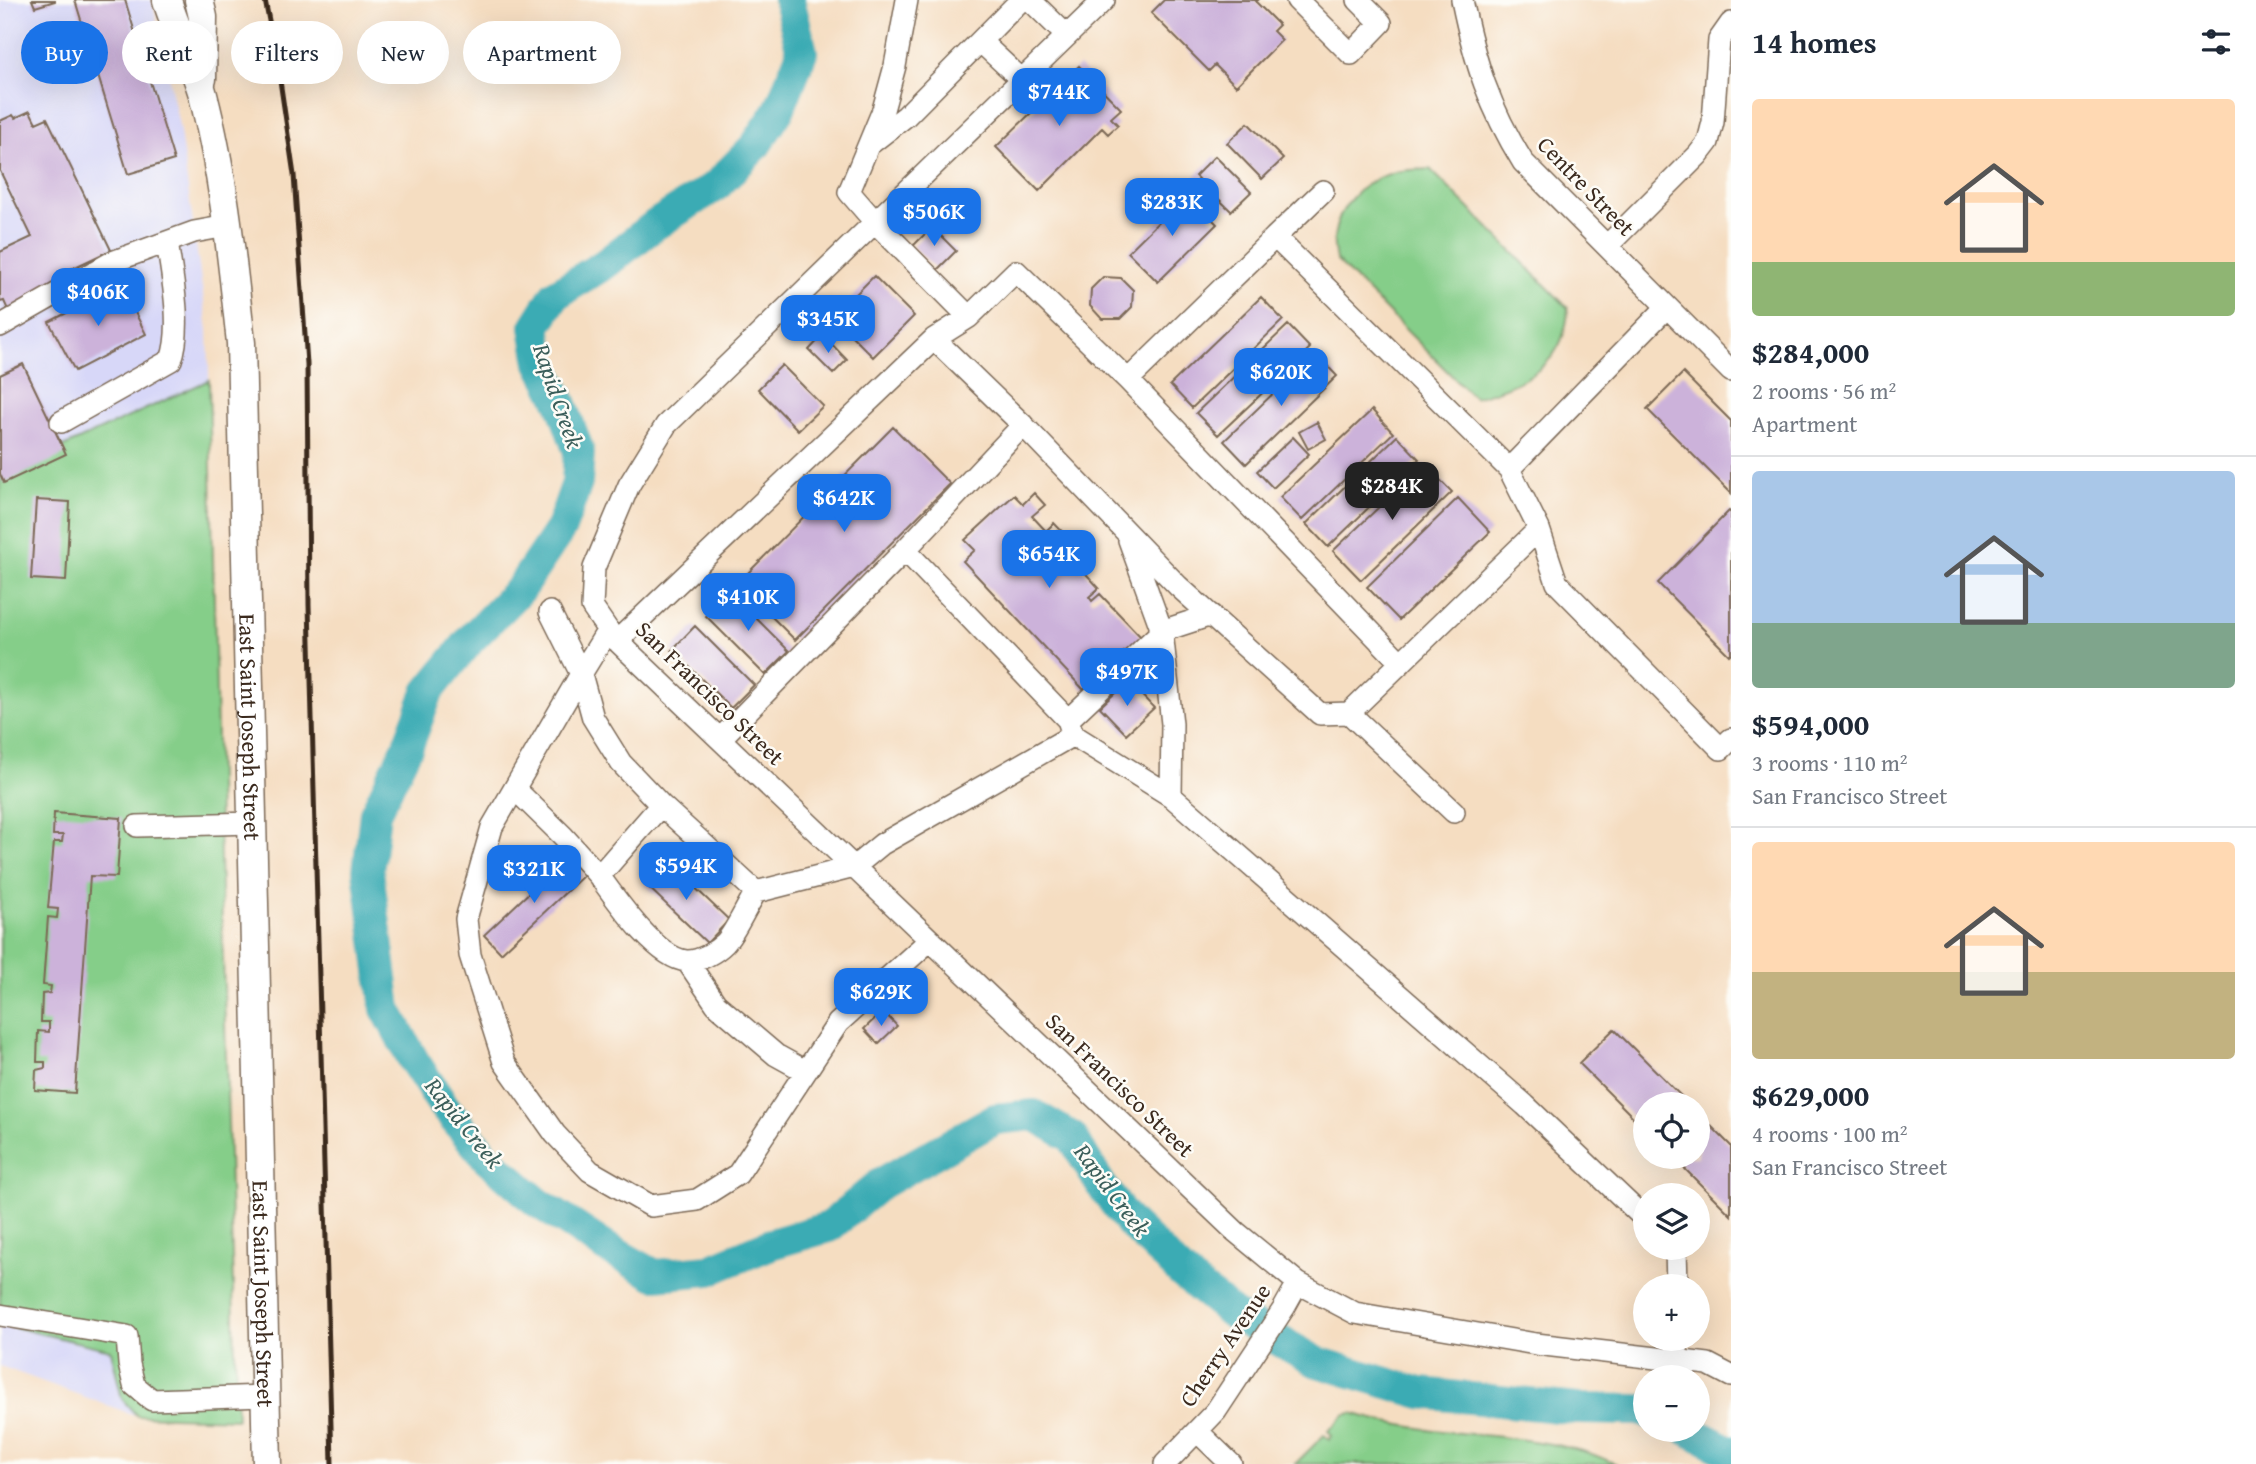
<!DOCTYPE html>
<meta charset="utf-8">
<style>
:root{--surface:#fff;--page:#f2f2f3;--text:#1f2937;--muted:#747a83;--line:#e0e1e3;--accent:#1a73e8}
body{margin:0;font-family:"Gentium Book Plus",serif;background:var(--page);color:var(--text);height:100vh;display:flex;flex-direction:column;font-size:26px;white-space:nowrap}
*{box-sizing:border-box;margin:0}
p{font-size:23px;color:var(--muted)}
.icon{flex:none;width:38px;height:38px;fill:none;stroke:currentColor;stroke-width:2;stroke-linecap:round;stroke-linejoin:round}
.map{position:relative;flex:1;overflow:hidden}
.side{display:flex;flex-direction:column;background:var(--surface);width:525px}
.side>*{flex:none}
.banner{position:absolute;left:21px;top:21px;width:665px;height:63px;display:flex;gap:14px}
.buttons{position:absolute;left:1633px;top:1092px;display:grid;gap:14px}
.buttons a{display:grid;place-items:center;width:77px;height:77px;border-radius:50%;background:var(--surface);box-shadow:0 7px 28px #0002;font-size:35px}
.price{position:absolute;translate:-50% -60px;padding:0 16px;border-radius:14px;background:var(--accent);color:#fff;font-size:23px;line-height:46px;filter:drop-shadow(0 2px 4px #0008)}
.price::after{content:'';position:absolute;left:50%;top:42px;width:21px;height:16px;margin-left:-10px;background:inherit;clip-path:polygon(0 0,100% 0,50% 100%)}
.price.active{background:#222;color:#fff}
ul{padding:0;list-style:none}
li{display:grid;align-content:center;gap:14px;height:371px;padding:0 21px}
li+li{border-top:2px solid var(--line)}
li span{display:grid;place-items:center;height:217px;border-radius:7px;color:#555}
li>.icon{margin-inline-start:auto}
span .icon{width:126px;height:126px;fill:#fffc;stroke-width:1}
li b{font-size:30px}
h2{display:flex;justify-content:space-between;align-items:center;height:84px;padding:0 21px;font-size:30px}
.tag{padding:0 24px;border-radius:32px;background:var(--surface);box-shadow:0 7px 28px #0002;font-size:24px;line-height:63px}
.tag.active{background:var(--accent);color:#fff}
main{display:flex;flex:1;min-height:0}
.map>svg:first-child{display:block}
.built{fill:#d7d7f8}
.green{fill:#85ce89;stroke:#607c54;stroke-width:2}
.lines{fill:none;stroke-linecap:round;stroke-linejoin:round}
.river{stroke:#3aabb4;stroke-width:32}
.building{fill:#ccb2da}
.minor-casing{stroke:#7c6957;stroke-width:24}
.major-casing{stroke:#7c6957;stroke-width:31}
.minor{stroke:#fff;stroke-width:21}
.major{stroke:#fff;stroke-width:28}
.rail{stroke:#3b2a1e;stroke-width:5}
.labels{text-anchor:middle;stroke-width:5;stroke-linejoin:round;paint-order:stroke}
.street-label{font-size:23px;fill:#3b2a1e;stroke:#fdfcf7}
.water-label{font-size:24px;font-style:italic;fill:#3b5e5a;stroke:#fdfcf7}
</style>
<main>
<div class="map">
<svg width="1731" height="1464" viewBox="0 0 1731 1464">
<rect width="100%" height="100%" fill="#fdfcf7"/>
<filter id="ink" filterUnits="userSpaceOnUse"><feTurbulence type="fractalNoise" baseFrequency=".0143" numOctaves="2"/><feDisplacementMap in="SourceGraphic" scale="14" xChannelSelector="R" yChannelSelector="G"/><feConvolveMatrix kernelMatrix="1 2 1 2 8 2 1 2 1" color-interpolation-filters="sRGB"/></filter>
<filter id="wash" filterUnits="userSpaceOnUse"><feTurbulence type="fractalNoise" baseFrequency=".00686" numOctaves="4" result="noise"/><feDisplacementMap in="SourceGraphic" scale="28" xChannelSelector="R" yChannelSelector="G"/><feGaussianBlur stdDeviation="1.57" result="paint"/><feColorMatrix in="noise" values="0 0 0 0 0 0 0 0 0 0 0 0 0 0 0 0 0 1.4 0 .05"/><feComposite in="paint" operator="in"/></filter>
<g filter="url(#wash)">
<rect width="100%" height="100%" fill="#f5ddc1"/>
<path class="built" d="M 0,0 L 152,0 L 179,125 L 208,330 L 219,824 L 237,1419 L 137,1416 L 0,1366 Z"/>
<path class="green" d="M 1430,169 L 1568,308 C 1566,366 1524,384 1474,398 L 1336,260 C 1335,254 1333,245 1334,239 C 1337,207 1362,181 1392,173 C 1403,169 1417,170 1430,169 Z
M 209,380 L 219,824 L 237,1419 L 137,1416 L 122,1399 L 111,1350 L 0,1324 L 0,476 Z
M 1352,1413 C 1426,1437 1507,1431 1582,1451 C 1594,1454 1606,1460 1617,1464 L 1295,1464 L 1324,1435 L 1329,1439 L 1332,1435 L 1328,1431 L 1344,1415 Z"/>
<g class="lines">
<path class="river" d="M 789,0 L 802,52 L 779,110 L 755,146 L 717,185 L 655,225 L 605,264 L 555,295 L 535,327 L 541,363 L 561,402 L 579,452 L 577,483 L 561,528 L 520,589 L 471,639 L 428,692 L 407,748 L 375,813 L 368,871 L 386,1009 L 414,1061 L 445,1108 L 487,1158 L 537,1202 L 607,1248 L 655,1275 L 709,1270 L 771,1244 L 829,1227 L 880,1184 L 995,1119 L 1034,1115 L 1072,1137 L 1101,1185 L 1128,1221 L 1183,1274 L 1234,1315 L 1317,1362 L 1421,1393 L 1578,1409 L 1640,1410 L 1645,1412
M 1688,1430 L 1731,1452"/>
</g>
<g id="blocks">
<path class="building" d="M 32,0 L 55,0 L 55,1 L 35,7 Z
M 75,0 L 125,0 L 174,160 L 128,174 Z
M 1164,0 L 1258,0 L 1256,2 L 1279,25 L 1273,31 L 1282,40 L 1236,86 L 1215,65 L 1209,71 L 1151,13 Z
M 1079,66 L 1121,109 L 1111,118 L 1118,125 L 1108,134 L 1102,128 L 1039,191 L 996,147 Z
M 30,111 L 36,123 L 47,118 L 111,250 L 58,275 L 62,284 L 8,310 L 4,301 L 0,302 L 0,252 L 32,237 L 0,171 L 0,121 L 13,115 L 15,118 Z
M 1248,123 L 1283,159 L 1262,179 L 1227,143 Z
M 1215,156 L 1251,192 L 1231,211 L 1195,176 Z
M 1187,194 L 1217,224 L 1158,282 L 1128,252 Z
M 932,227 L 956,251 L 937,270 L 913,246 Z
M 874,276 L 914,316 L 873,357 L 833,317 Z
M 1103,277 L 1121,278 L 1133,290 L 1132,307 L 1120,319 L 1102,319 L 1090,306 L 1091,289 Z
M 121,285 L 146,334 L 75,371 L 49,322 Z
M 1261,297 L 1283,320 L 1192,408 L 1170,385 Z
M 1288,325 L 1310,348 L 1218,435 L 1196,413 Z
M 823,335 L 847,360 L 833,374 L 809,350 Z
M 1315,353 L 1337,376 L 1246,464 L 1224,441 Z
M 23,364 L 66,454 L 4,483 L 0,474 L 0,375 Z
M 782,365 L 823,406 L 798,430 L 758,389 Z
M 1683,373 L 1731,421 L 1731,493 L 1647,409 Z
M 1372,410 L 1393,433 L 1302,520 L 1280,497 Z
M 1317,422 L 1326,439 L 1308,449 L 1299,432 Z
M 893,427 L 950,484 L 795,640 L 738,583 Z
M 1397,436 L 1419,459 L 1328,547 L 1306,524 Z
M 1293,437 L 1309,454 L 1273,488 L 1257,471 Z
M 1424,464 L 1452,492 L 1361,580 L 1333,551 Z
M 1034,493 L 1045,505 L 1032,516 L 1046,531 L 1054,523 L 1085,556 L 1077,564 L 1099,588 L 1089,597 L 1092,601 L 1100,594 L 1141,637 L 1084,690 L 963,561 L 975,550 L 965,540 L 1014,495 L 1023,504 Z
M 1458,498 L 1490,532 L 1399,620 L 1367,587 Z
M 36,500 L 70,502 L 66,581 L 31,579 Z
M 1729,511 L 1731,513 L 1731,653 L 1729,655 L 1658,583 Z
M 730,592 L 789,651 L 765,675 L 706,616 Z
M 695,626 L 754,685 L 731,708 L 672,650 Z
M 1128,681 L 1154,708 L 1126,734 L 1100,707 Z
M 54,813 L 121,818 L 117,877 L 90,876 L 75,1093 L 35,1090 L 36,1070 L 45,1068 L 45,1062 L 37,1062 L 38,1031 L 49,1032 L 49,1022 L 41,1022 L 42,994 L 50,993 L 51,986 L 43,985 L 48,917 L 57,918 L 58,909 L 48,908 L 54,842 L 62,842 L 63,835 L 53,835 Z
M 567,857 L 584,875 L 501,953 L 484,935 Z
M 666,860 L 729,920 L 707,943 L 644,883 Z
M 883,1011 L 897,1026 L 878,1044 L 864,1029 Z
M 1614,1029 L 1689,1104 L 1645,1104 L 1645,1129 L 1579,1063 Z
M 1698,1113 L 1731,1146 L 1731,1215 L 1673,1157 L 1698,1157 Z"/>
</g>
</g>
<g filter="url(#ink)">
<use href="#blocks" fill-opacity="0" stroke="#7c6957" stroke-width="2"/>
<g class="lines">
<g class="minor-casing">
<path id="minor" d="M 907,0 L 895,66 L 883,110 L 849,192 L 875,222 L 969,317
M 1030,0 L 1067,36
M 1104,0 L 666,425 L 629,485 L 594,568 L 592,607 L 612,636 L 1236,1232 L 1298,1283 L 1355,1313 L 1536,1344 L 1708,1364 L 1731,1376
M 1297,0 L 1351,54 L 1381,23 L 1358,0
M 1462,0 C 1475,63 1489,107 1523,162 L 1731,371
M 981,42 L 1022,80
M 870,144 L 906,116 L 1021,0
M 1275,237 L 1323,191
M 1607,246 L 1698,155 L 1708,142 L 1713,122 L 1719,40 L 1731,23
M 1667,307 L 1509,469 L 1539,529 L 1557,583 L 1721,749 L 1731,739
M 0,326 L 112,262 L 194,232 L 227,226
M 934,339 L 1023,425 L 1178,586 L 1320,714 L 1349,713 L 1539,529
M 1128,380 L 1401,663
M 61,422 L 171,360 C 183,328 172,276 167,242
M 1023,425 L 905,550 L 1068,720 L 1073,735
M 1129,540 L 1162,631 L 1172,724 L 1171,796
M 550,612 L 581,674 L 492,827 L 466,919 L 470,955 L 504,1062 L 555,1134 L 590,1171 L 651,1206 L 697,1200 L 738,1174 L 838,1023 L 930,940
M 608,630 L 581,674 L 593,718 L 621,763 L 661,805 L 599,876 C 616,899 656,958 686,961 C 699,962 716,952 725,943 C 736,931 746,907 756,892 L 854,867 L 882,844 L 1073,735 L 1171,796 L 1525,1105 L 1645,1219
M 617,641 L 934,339 L 969,317 L 1016,271 L 1128,380 L 1275,237 L 1509,469
M 1349,713 L 1454,812
M 1068,720 L 1162,631 L 1211,615
M 720,739 L 905,550
M 516,790 L 563,836 L 599,876
M 661,805 L 756,892
M 137,826 L 254,823
M 687,961 L 716,1004 L 776,1055 L 805,1071
M 1676,1248 L 1677,1286
M 0,1315 L 127,1336 L 129,1364 L 134,1385 L 152,1400 L 266,1396
M 1677,1361 L 1677,1339
M 1197,1431 L 1231,1464
M 1165,1464 L 1216,1411 L 1284,1308 L 1298,1283"/>
</g>
<g class="major-casing">
<g id="major">
<path id="s1" d="M 167,0 C 176,32 194,62 203,95 C 224,176 232,260 241,343 L 267,1464"/>
<path d="M 199,0 L 203,17 L 202,79"/>
</g>
</g>
<use href="#minor" class="minor"/>
<use href="#major" class="major"/>
<path class="rail" d="M 265,0 L 278,67 L 294,175 L 307,364 L 309,605 L 332,1464"/>
</g>
</g>
<g class="labels">
<g class="street-label">
<text transform="translate(1586 186) rotate(46)" y="8">Centre Street</text>
<text transform="translate(710 693) rotate(44)" y="8">San Francisco Street</text>
<text dy="8" stroke="none"><textPath href="#s1" startOffset="737">East Saint Joseph Street</textPath></text>
<text transform="translate(1120 1085) rotate(44)" y="8">San Francisco Street</text>
<text dy="8" stroke="none"><textPath href="#s1" startOffset="1304">East Saint Joseph Street</textPath></text>
<text transform="translate(1225 1345) rotate(-56)" y="8">Cherry Avenue</text>
</g>
<g class="water-label">
<text transform="translate(558 396) rotate(71)" y="8">Rapid Creek</text>
<text transform="translate(464 1123) rotate(51)" y="8">Rapid Creek</text>
<text transform="translate(1112 1190) rotate(53)" y="8">Rapid Creek</text>
</g>
</g>
</svg>
<div class="buttons">
<a><svg class="icon" aria-label="locate" viewBox="0 0 24 24"><circle cx="12" cy="12" r="6"/><path d="M12 2v4M12 18v4M2 12h4M18 12h4"/></svg></a>
<a><svg class="icon" aria-label="layers" viewBox="0 0 24 24"><path d="M12 4l9 5-9 5-9-5zM3 14l9 5 9-5"/></svg></a>
<a>+</a>
<a>−</a>
</div>
<b class="price" style="left:1059px;top:128px">$744K</b>
<b class="price" style="left:1172px;top:238px">$283K</b>
<b class="price" style="left:934px;top:248px">$506K</b>
<b class="price" style="left:98px;top:328px">$406K</b>
<b class="price" style="left:828px;top:355px">$345K</b>
<b class="price" style="left:1281px;top:408px">$620K</b>
<b class="price active" style="left:1392px;top:522px">$284K</b>
<b class="price" style="left:844px;top:534px">$642K</b>
<b class="price" style="left:1049px;top:590px">$654K</b>
<b class="price" style="left:748px;top:633px">$410K</b>
<b class="price" style="left:1127px;top:708px">$497K</b>
<b class="price" style="left:686px;top:902px">$594K</b>
<b class="price" style="left:534px;top:905px">$321K</b>
<b class="price" style="left:881px;top:1028px">$629K</b>
<div class="banner">
<a class="tag active">Buy</a>
<a class="tag">Rent</a>
<a class="tag">Filters</a>
<a class="tag">New</a>
<a class="tag">Apartment</a>
</div>
</div>
<section class="side">
<h2>14 homes<svg class="icon" aria-label="filters" viewBox="0 0 24 24"><path d="M4 7h16M4 17h16"/><circle cx="9" cy="7" r="2"/><circle cx="15" cy="17" r="2"/></svg></h2>
<ul>
<li><span style="background:linear-gradient(#ffd9b3 75%,#8fb573 0)"><svg class="icon" aria-label="home" viewBox="0 0 24 24"><path d="M3 11l9-7 9 7M6 9v11h12V9"/></svg></span><div><b>$284,000</b><p>2 rooms · 56 m²</p><p>Apartment</p></div></li>
<li><span style="background:linear-gradient(#a9c7e8 70%,#7fa58c 0)"><svg class="icon" aria-label="home" viewBox="0 0 24 24"><path d="M3 11l9-7 9 7M6 9v11h12V9"/></svg></span><div><b>$594,000</b><p>3 rooms · 110 m²</p><p>San Francisco Street</p></div></li>
<li><span style="background:linear-gradient(#ffd9b3 60%,#c2b280 0)"><svg class="icon" aria-label="home" viewBox="0 0 24 24"><path d="M3 11l9-7 9 7M6 9v11h12V9"/></svg></span><div><b>$629,000</b><p>4 rooms · 100 m²</p><p>San Francisco Street</p></div></li>
</ul>
</section>
</main>
